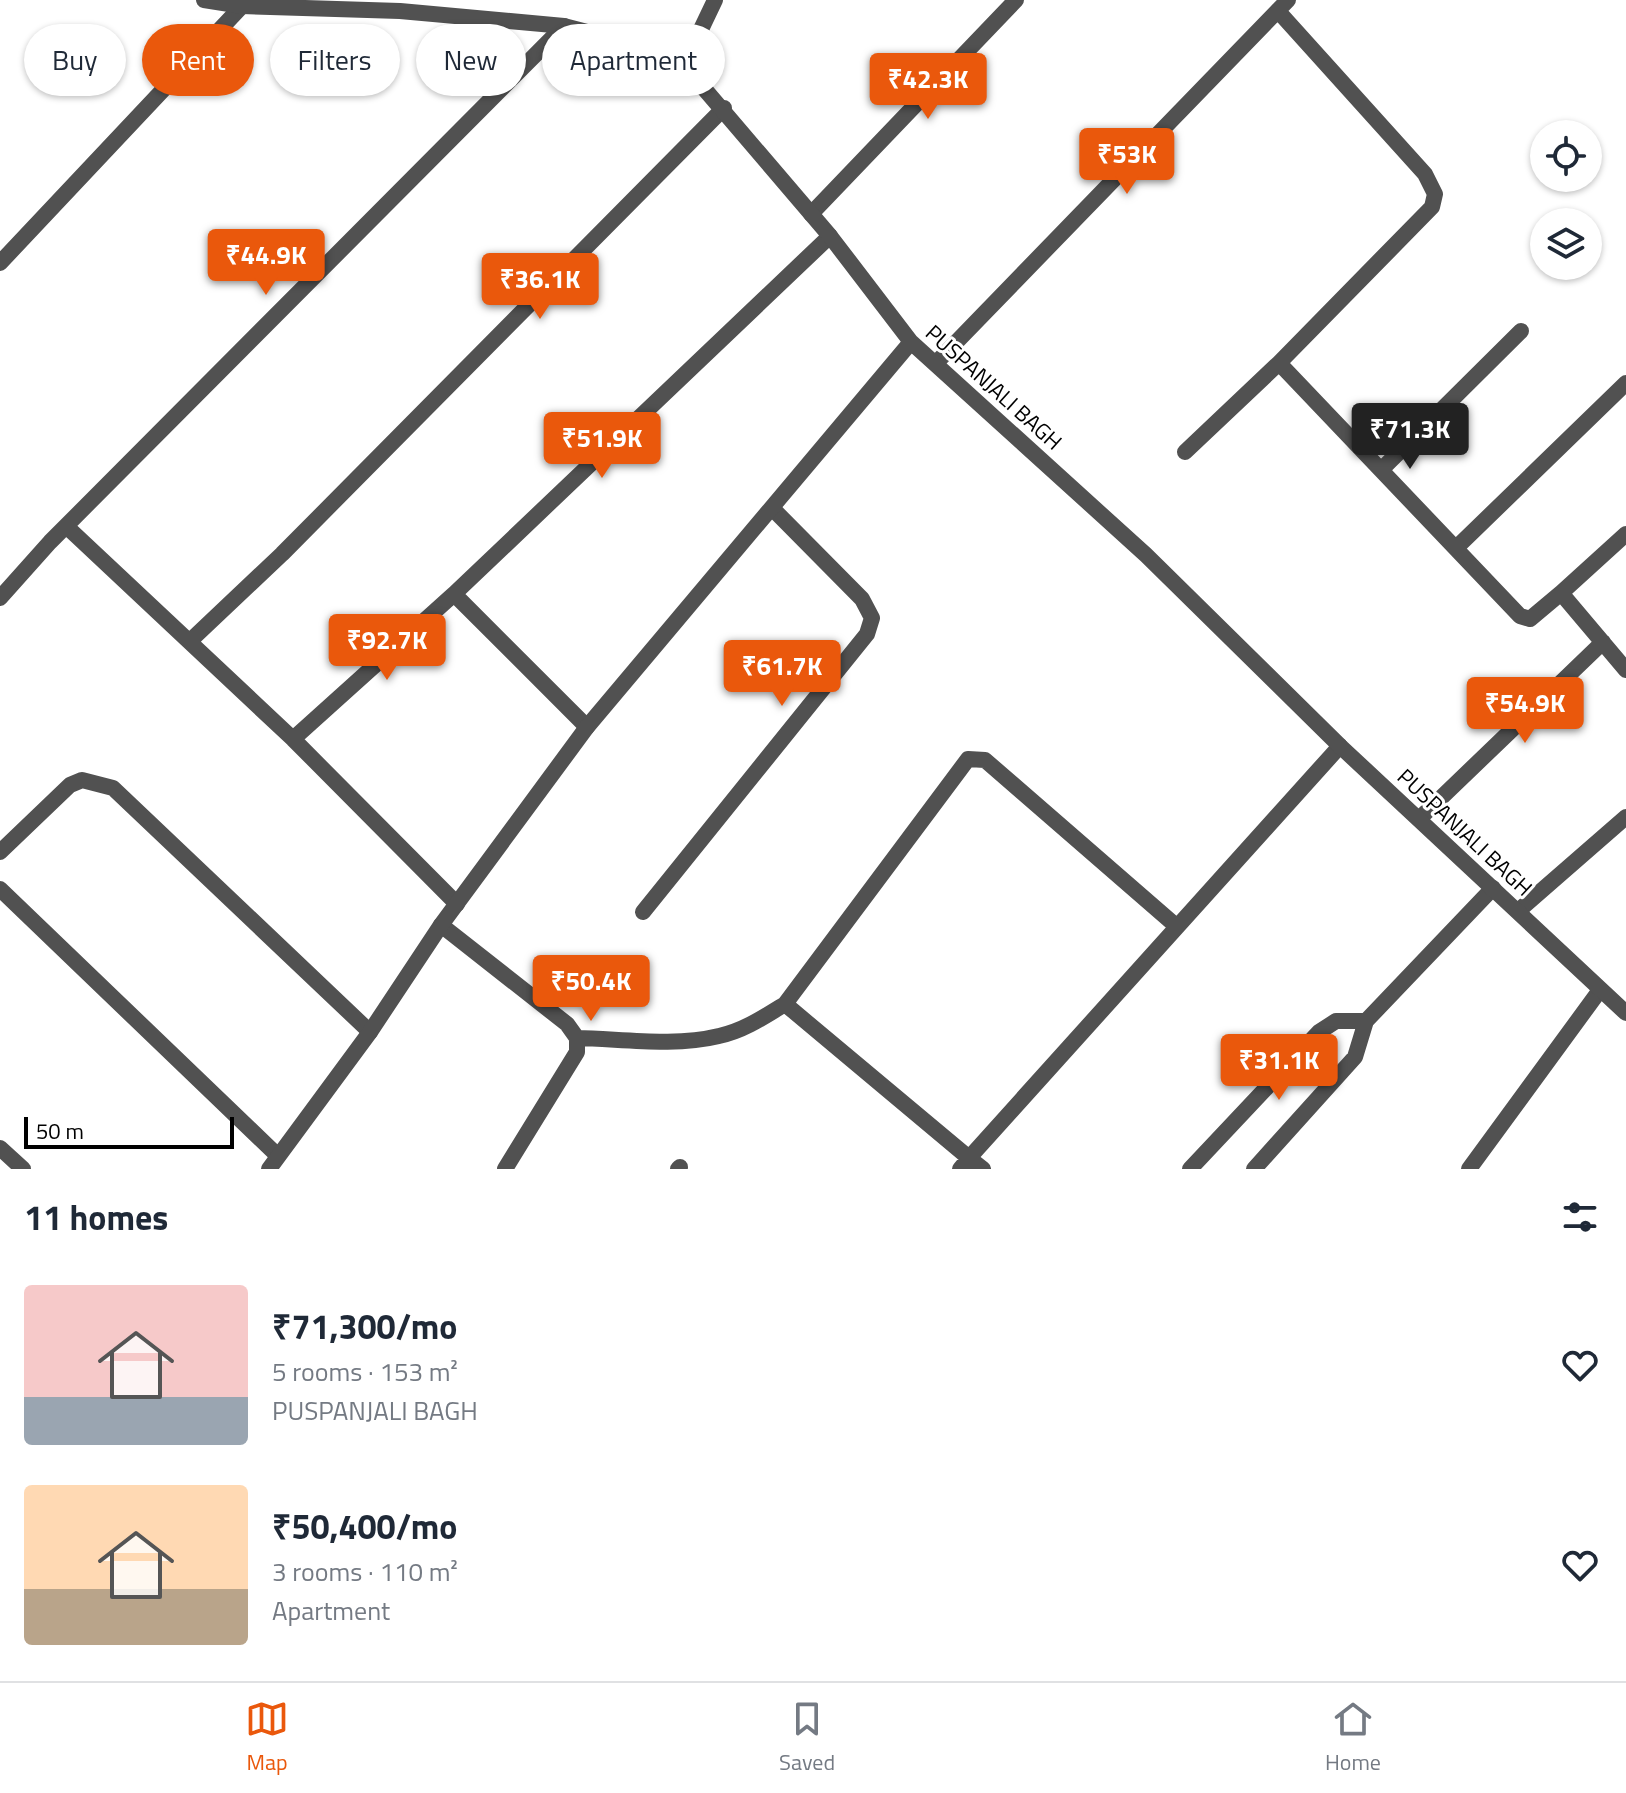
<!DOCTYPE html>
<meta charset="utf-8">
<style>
:root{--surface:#fff;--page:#f2f2f3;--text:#1f2937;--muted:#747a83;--line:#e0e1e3;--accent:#ea580c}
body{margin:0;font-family:"Titillium Web",sans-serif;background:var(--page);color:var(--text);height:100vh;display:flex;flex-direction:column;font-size:30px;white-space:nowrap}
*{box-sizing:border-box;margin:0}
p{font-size:26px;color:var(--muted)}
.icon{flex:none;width:44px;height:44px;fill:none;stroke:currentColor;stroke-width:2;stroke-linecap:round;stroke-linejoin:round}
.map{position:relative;height:1169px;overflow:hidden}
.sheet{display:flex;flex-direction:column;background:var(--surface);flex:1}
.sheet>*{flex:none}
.hud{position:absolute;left:24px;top:24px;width:800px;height:72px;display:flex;gap:16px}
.controls{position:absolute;left:1530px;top:120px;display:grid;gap:16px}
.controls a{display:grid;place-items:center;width:72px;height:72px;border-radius:50%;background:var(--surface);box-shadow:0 2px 6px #0004;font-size:40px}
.scale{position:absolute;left:24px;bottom:20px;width:210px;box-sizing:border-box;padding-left:8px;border:4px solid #000;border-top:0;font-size:22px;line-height:28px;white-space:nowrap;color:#000;-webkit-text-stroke:6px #fff;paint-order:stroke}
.price{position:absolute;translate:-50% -68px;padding:0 18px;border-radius:8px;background:var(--accent);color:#fff;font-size:26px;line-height:52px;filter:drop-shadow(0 2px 4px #0008)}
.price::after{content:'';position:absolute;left:50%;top:48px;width:24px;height:18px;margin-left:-12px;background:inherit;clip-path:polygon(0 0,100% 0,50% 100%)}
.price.selected{background:#222;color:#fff}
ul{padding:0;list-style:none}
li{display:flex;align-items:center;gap:24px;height:200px;padding:0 24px}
li span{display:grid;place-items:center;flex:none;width:224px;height:160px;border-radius:8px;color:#555}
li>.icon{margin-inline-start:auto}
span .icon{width:96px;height:96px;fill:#fffc;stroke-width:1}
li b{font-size:34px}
h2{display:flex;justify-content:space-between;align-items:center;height:96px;padding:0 24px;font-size:34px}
.chip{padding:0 28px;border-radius:36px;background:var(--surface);box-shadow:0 2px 6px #0004;font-size:28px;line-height:72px}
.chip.selected{background:var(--accent);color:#fff}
.menu{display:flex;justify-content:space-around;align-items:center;height:112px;border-top:2px solid var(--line);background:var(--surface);font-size:22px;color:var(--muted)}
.menu a{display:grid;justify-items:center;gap:4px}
.menu .selected{color:var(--accent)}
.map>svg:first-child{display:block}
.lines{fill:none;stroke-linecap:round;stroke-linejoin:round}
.minor{stroke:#515151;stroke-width:16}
.tertiary{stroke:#515151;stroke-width:16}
.labels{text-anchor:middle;stroke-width:6;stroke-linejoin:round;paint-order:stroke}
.street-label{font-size:22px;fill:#000;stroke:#fff}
</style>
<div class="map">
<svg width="1626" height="1169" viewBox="0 0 1626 1169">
<rect width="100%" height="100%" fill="#fff"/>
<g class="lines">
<path class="minor" d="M 1278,11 L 1425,174 L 1435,194 L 1432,207 L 1279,363
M 811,214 L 1016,0
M 0,263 L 242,6
M 936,363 L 1288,0
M 1185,452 L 1279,363 L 1520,616 L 1530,619 L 1561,593 L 1626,670
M 1381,470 L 1521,331
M 66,526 L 293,739 L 457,904
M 1456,548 L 1626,383
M 1561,593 L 1626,534
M 0,598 L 50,542 L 564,26
M 190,641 L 282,554 L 724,108
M 587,727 L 454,594 L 830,236
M 293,739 L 454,594
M 1419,819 L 1603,642
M 0,852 L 70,785 L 82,780 L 113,788 L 370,1032
M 0,889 L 278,1156
M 1518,911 L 1626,817
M 643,912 L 867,634 L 872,618 L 862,599 L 772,508
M 441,925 L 567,1024 L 577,1038 L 577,1052 L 505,1169
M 1175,925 L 985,760 L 968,759 L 785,1004 L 969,1158 L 1340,746
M 577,1038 C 623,1039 674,1047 719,1036 C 743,1031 764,1017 785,1004
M 0,1148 L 23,1169
M 678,1169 L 680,1167
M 960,1169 L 969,1158 L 983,1169
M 1190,1169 L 1319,1032 L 1336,1021 L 1366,1021
M 1254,1169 L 1355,1057 L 1366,1021 L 1493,888
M 1469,1169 L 1600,990"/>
<path class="tertiary" d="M 204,0 L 242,6 L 400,11 L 564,26 L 637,45 L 684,65 L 830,236 L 911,342 L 1146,555 L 1340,746 L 1626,1013
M 684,65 L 715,0
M 269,1169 L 370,1032 L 441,925 L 587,727 L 911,342"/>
</g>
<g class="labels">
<g class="street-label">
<text transform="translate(994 387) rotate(42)" y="8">PUSPANJALI BAGH</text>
<text transform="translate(1465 832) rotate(43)" y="8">PUSPANJALI BAGH</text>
</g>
</g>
</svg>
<div class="controls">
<a><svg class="icon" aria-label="locate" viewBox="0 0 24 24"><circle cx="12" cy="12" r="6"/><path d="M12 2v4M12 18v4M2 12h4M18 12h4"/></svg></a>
<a><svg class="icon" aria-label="layers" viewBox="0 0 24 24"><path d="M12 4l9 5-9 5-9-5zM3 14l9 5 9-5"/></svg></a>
</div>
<div class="scale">50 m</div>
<b class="price" style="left:928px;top:121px">₹42.3K</b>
<b class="price" style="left:1127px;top:196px">₹53K</b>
<b class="price" style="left:266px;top:297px">₹44.9K</b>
<b class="price" style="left:540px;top:321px">₹36.1K</b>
<b class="price selected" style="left:1410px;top:471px">₹71.3K</b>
<b class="price" style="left:602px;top:480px">₹51.9K</b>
<b class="price" style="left:387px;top:682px">₹92.7K</b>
<b class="price" style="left:782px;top:708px">₹61.7K</b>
<b class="price" style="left:1525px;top:745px">₹54.9K</b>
<b class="price" style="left:591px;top:1023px">₹50.4K</b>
<b class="price" style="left:1279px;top:1102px">₹31.1K</b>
<div class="hud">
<a class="chip">Buy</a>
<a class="chip selected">Rent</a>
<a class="chip">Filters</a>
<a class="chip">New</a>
<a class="chip">Apartment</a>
</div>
</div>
<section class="sheet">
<h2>11 homes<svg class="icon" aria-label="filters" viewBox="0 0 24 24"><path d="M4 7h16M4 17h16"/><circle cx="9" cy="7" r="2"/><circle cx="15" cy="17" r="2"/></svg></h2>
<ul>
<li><span style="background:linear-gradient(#f6c9c9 70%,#9aa5b1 0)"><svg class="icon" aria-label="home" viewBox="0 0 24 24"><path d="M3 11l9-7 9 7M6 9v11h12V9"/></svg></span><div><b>₹71,300/mo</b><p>5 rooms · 153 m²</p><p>PUSPANJALI BAGH</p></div><svg class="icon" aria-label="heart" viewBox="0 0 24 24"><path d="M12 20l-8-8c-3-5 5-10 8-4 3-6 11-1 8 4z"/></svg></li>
<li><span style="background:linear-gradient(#ffd9b3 65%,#b9a48a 0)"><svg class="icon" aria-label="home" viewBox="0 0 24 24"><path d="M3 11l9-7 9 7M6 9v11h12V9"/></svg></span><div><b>₹50,400/mo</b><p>3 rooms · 110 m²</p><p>Apartment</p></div><svg class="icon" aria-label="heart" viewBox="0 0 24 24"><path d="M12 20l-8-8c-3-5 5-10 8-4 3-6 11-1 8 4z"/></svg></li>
</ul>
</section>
<nav class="menu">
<a class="selected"><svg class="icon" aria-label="map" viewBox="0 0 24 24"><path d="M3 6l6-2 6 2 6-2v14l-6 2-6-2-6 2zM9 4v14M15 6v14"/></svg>Map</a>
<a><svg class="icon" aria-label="saved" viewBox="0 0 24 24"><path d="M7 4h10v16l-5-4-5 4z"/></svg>Saved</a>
<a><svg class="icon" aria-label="home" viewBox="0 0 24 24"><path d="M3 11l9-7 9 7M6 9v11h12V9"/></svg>Home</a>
</nav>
